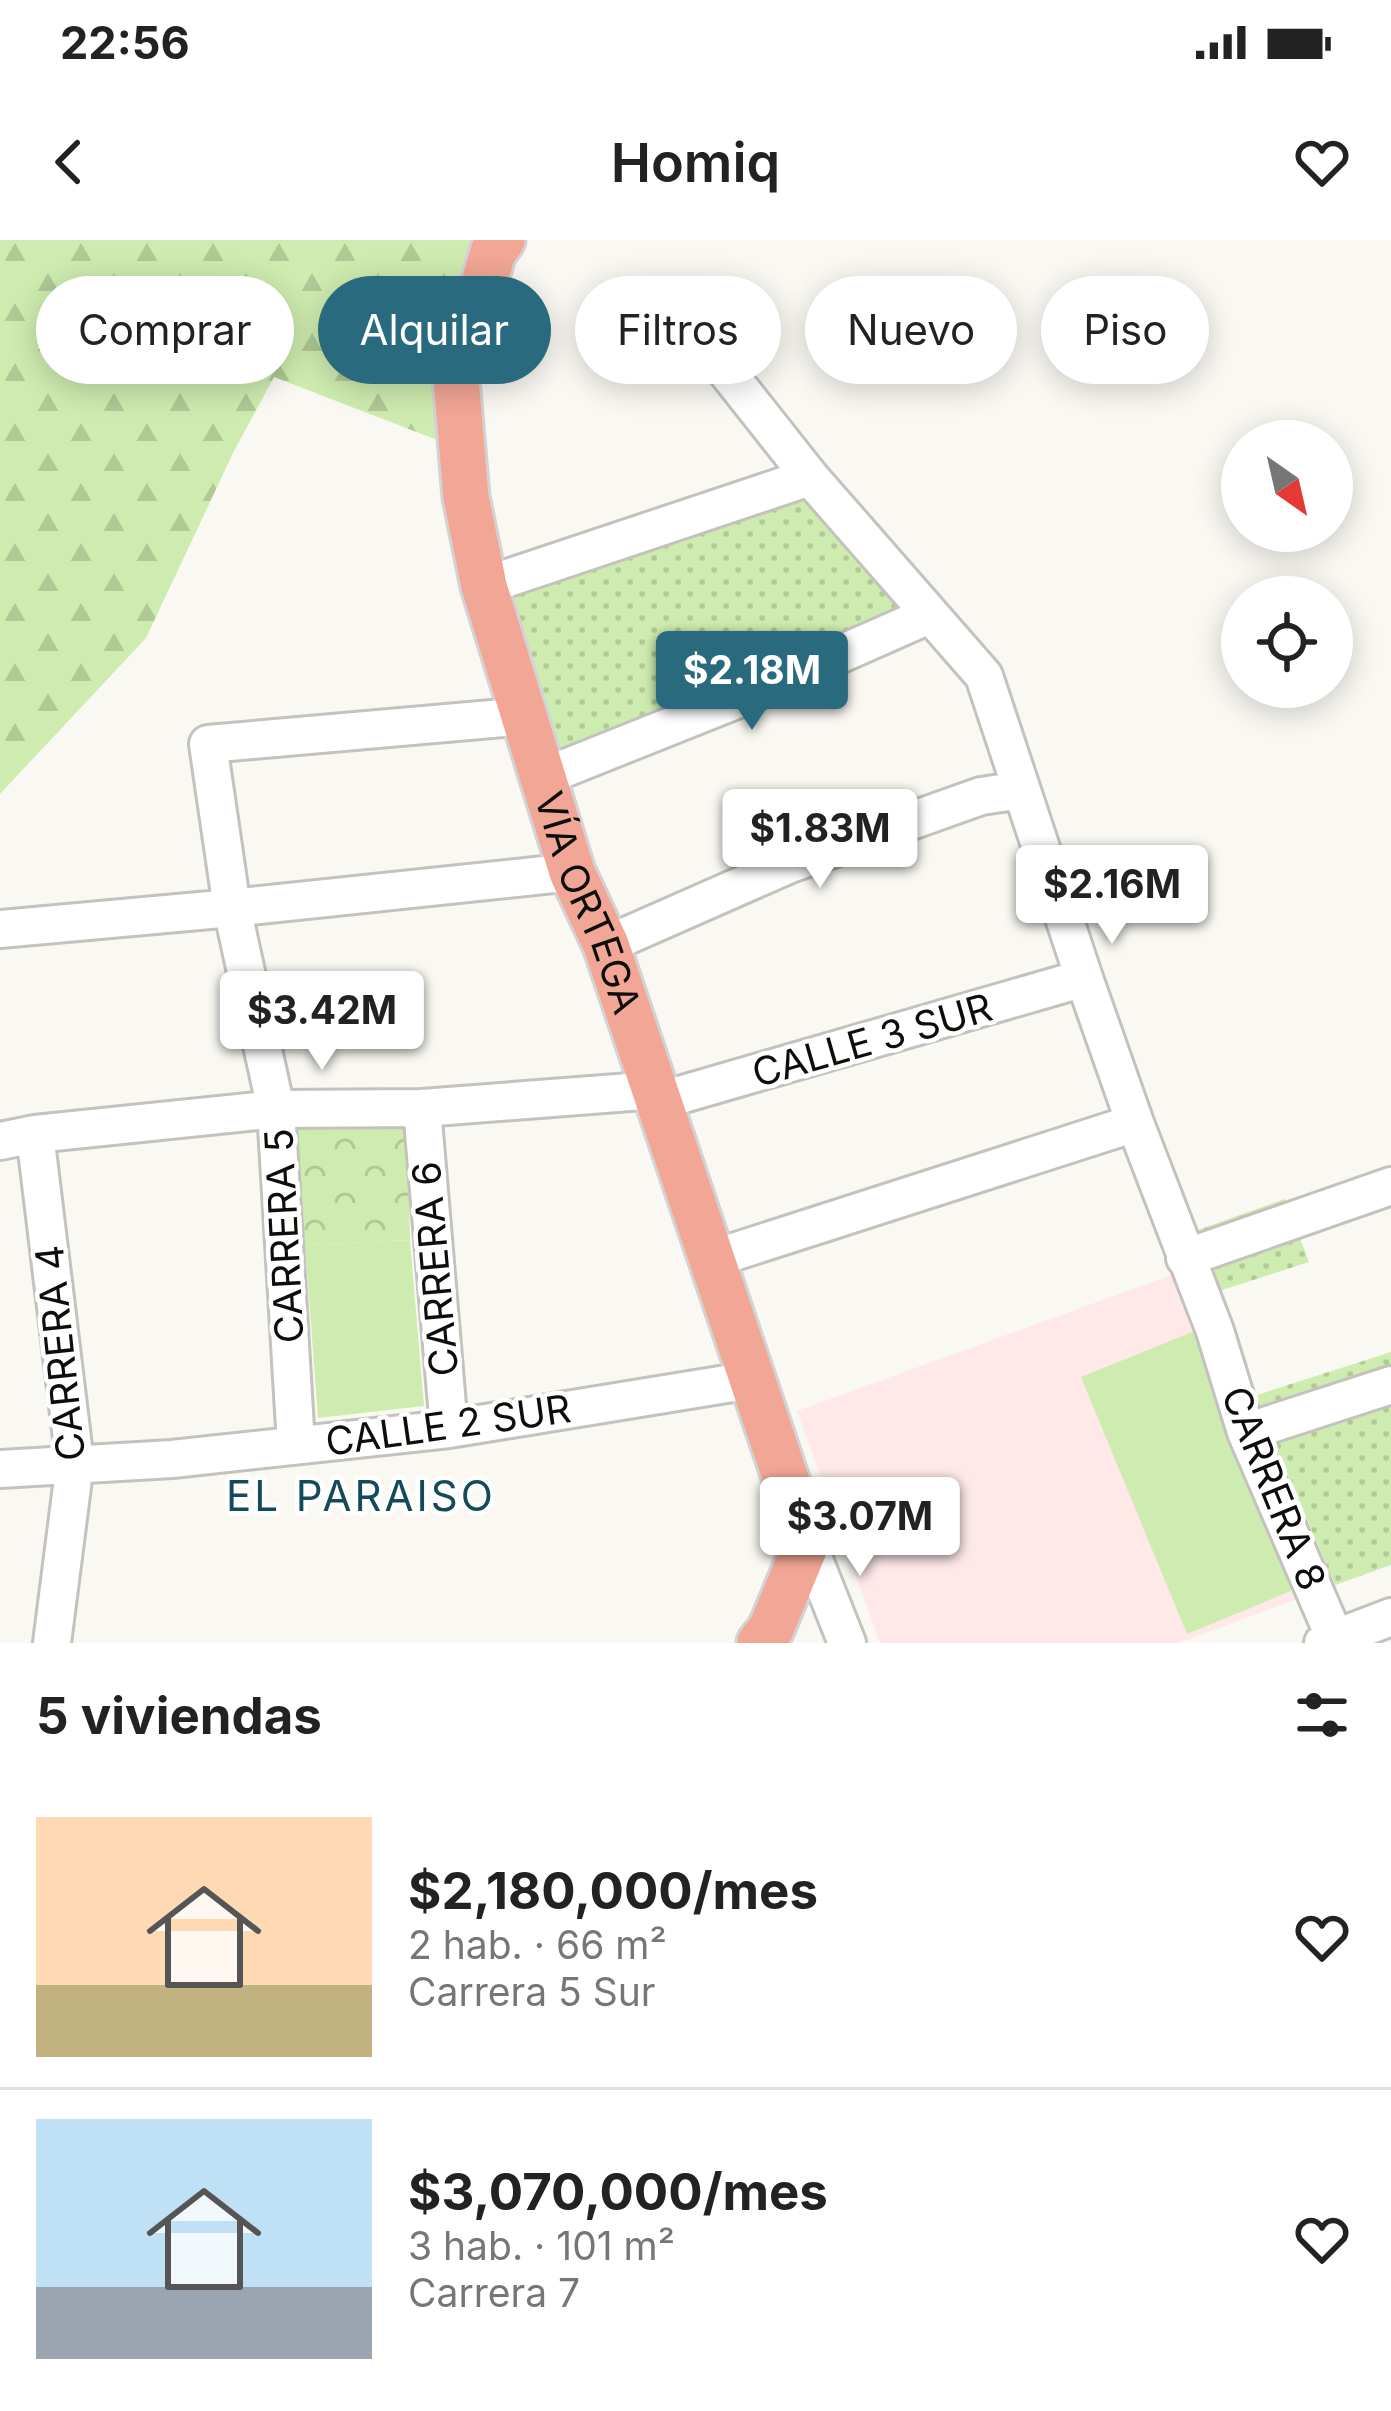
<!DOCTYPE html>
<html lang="es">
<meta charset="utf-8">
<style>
:root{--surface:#fff;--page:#f6f6f6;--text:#222;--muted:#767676;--line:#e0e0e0;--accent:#296a7e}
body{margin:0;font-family:Inter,sans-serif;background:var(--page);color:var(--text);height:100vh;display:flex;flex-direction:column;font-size:45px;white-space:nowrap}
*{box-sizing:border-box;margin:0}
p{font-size:39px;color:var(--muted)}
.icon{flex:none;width:66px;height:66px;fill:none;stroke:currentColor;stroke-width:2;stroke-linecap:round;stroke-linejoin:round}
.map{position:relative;height:1403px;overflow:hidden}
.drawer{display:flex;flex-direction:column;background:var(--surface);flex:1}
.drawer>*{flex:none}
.hud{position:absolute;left:36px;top:36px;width:1320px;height:108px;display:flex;gap:24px}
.needle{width:78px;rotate:146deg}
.fabs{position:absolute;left:1221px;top:180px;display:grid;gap:24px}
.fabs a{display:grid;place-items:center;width:132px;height:132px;border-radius:50%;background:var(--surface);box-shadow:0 6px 30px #0003;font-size:60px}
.price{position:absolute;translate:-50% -102px;padding:0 27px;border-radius:12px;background:#fff;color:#222;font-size:39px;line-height:78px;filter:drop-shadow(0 3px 6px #0008)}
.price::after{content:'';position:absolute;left:50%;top:72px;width:36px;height:27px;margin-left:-18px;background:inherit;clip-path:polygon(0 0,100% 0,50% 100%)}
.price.active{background:var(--accent);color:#fff}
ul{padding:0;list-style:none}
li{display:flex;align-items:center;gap:36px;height:300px;padding:0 36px}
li+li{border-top:3px solid var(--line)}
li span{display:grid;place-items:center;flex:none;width:336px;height:240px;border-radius:0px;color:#555}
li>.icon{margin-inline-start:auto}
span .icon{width:144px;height:144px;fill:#fffc;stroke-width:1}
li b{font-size:51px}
h2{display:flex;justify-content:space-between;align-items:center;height:144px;padding:0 36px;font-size:51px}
.chip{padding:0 42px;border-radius:54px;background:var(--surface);box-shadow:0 6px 30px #0003;font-size:42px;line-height:108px}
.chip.active{background:var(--accent);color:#fff}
.status{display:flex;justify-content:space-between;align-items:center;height:84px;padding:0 60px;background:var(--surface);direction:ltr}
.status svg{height:33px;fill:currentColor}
header{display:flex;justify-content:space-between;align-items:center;height:156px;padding:0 36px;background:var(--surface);font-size:54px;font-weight:600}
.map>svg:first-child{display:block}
.education{fill:#fee8e8}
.grass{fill:url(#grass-dots)}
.forest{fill:url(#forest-firs)}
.park{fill:url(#park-crowns)}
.pitch{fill:#ceecaf}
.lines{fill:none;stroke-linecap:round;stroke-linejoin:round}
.minor-casing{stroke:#c3c2bc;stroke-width:42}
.major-casing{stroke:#d3d3d3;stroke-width:51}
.minor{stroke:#fff;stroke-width:36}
.major{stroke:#f2a695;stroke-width:45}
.labels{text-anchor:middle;stroke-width:9;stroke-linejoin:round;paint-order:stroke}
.street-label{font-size:39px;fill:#0d0d0b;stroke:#fff}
.neighbourhood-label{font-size:42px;letter-spacing:3px;fill:#144a59;stroke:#fff}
</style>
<div class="status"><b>22:56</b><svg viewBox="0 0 49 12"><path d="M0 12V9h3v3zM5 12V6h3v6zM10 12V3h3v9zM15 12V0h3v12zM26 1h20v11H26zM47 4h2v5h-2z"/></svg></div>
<header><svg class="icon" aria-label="back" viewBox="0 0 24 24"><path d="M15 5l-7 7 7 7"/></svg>Homiq<svg class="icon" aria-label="heart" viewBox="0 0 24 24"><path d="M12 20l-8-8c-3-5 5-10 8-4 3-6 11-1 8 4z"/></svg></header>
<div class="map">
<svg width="1391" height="1403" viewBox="0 0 1391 1403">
<defs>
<pattern id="grass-dots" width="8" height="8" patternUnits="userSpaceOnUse" patternTransform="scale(3)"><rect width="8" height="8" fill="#ceecaf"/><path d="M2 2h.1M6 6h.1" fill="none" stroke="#b0c995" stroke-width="1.8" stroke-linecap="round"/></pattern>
<pattern id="forest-firs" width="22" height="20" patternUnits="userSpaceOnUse" patternTransform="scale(3)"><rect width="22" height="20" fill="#ceecaf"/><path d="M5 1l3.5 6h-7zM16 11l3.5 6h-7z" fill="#b0c995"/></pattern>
<pattern id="park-crowns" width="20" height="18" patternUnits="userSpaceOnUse" patternTransform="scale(3)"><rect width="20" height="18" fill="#ceecaf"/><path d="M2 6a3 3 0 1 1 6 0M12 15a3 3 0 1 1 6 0" fill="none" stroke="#b0c995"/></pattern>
</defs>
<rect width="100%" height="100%" fill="#f9f8f2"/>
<path class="education" d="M 1180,1032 L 1311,1354 L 1178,1403 L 880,1403 L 797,1171 Z"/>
<path class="grass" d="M 808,248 L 917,372 L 561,514 L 500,351 Z
M 1285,959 L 1309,1022 L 1219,1051 L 1195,991 Z
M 1391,1112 L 1391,1325 L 1335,1345 L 1254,1156 Z"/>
<path class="forest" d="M 0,0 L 481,0 L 434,130 L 445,203 L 274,137 L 234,211 L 146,398 L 0,554 Z"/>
<path class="park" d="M 407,882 L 410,1000 L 305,1005 L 293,884 Z"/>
<path class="pitch" d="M 410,1000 L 424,1166 L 318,1178 L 305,1005 Z
M 1195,1091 L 1300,1347 L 1187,1394 L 1081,1137 Z"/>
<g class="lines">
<g class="minor-casing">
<path id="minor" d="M 704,103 L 810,237 L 984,436 L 1084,738 L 1135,883 L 1215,1091 L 1246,1192 L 1337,1403
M 484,346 L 810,237
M 543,537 L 741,458 L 929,375
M 0,689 L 232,668 L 572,632
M 606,705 L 790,624 L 981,556 L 1021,550
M 659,861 L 1084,738
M 422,868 L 449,1189
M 35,894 L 75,1223 L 52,1403
M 0,901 L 35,894 L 276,869 L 422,868 L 656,850
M 1185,1018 L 1391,946
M 712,1019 L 1135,883
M 1246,1192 L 1391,1145
M 296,1205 L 276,869 L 232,668 L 208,504 L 525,476
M 0,1229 L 172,1219 L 449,1189 L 751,1140
M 807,1302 L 847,1403
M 1323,1403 L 1391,1377"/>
</g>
<g class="major-casing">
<g id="major">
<path id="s1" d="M 502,0 L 493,12 L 456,139 L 466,257 L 484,346 L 572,632 L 606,705 L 807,1302 L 771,1389 L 760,1403"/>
</g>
</g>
<use href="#minor" class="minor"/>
<use href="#major" class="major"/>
</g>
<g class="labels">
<g class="street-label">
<text dy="14" stroke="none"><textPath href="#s1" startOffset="690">VÍA ORTEGA</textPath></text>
<text transform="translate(872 800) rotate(-16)" y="14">CALLE 3 SUR</text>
<text transform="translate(284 996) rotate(-93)" y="14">CARRERA 5</text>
<text transform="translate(435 1029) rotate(-95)" y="14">CARRERA 6</text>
<text transform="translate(60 1113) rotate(-96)" y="14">CARRERA 4</text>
<text transform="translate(448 1185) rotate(-8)" y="14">CALLE 2 SUR</text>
<text transform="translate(1274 1248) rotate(68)" y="14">CARRERA 8</text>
</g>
<g class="neighbourhood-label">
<text x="361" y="1271">EL PARAISO</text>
</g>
</g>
</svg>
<div class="fabs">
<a><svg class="needle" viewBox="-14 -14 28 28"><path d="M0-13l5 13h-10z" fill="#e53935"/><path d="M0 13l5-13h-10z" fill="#767676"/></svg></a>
<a><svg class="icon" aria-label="locate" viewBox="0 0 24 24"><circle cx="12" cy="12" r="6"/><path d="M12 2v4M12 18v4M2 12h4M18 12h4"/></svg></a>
</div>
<b class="price active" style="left:752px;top:493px">$2.18M</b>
<b class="price" style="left:820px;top:651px">$1.83M</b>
<b class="price" style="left:1112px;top:707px">$2.16M</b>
<b class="price" style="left:322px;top:833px">$3.42M</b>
<b class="price" style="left:860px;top:1339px">$3.07M</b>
<div class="hud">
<a class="chip">Comprar</a>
<a class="chip active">Alquilar</a>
<a class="chip">Filtros</a>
<a class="chip">Nuevo</a>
<a class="chip">Piso</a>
</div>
</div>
<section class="drawer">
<h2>5 viviendas<svg class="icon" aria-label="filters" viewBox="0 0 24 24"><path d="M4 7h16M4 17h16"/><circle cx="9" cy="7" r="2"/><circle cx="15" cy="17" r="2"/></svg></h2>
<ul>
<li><span style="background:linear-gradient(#ffd9b3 70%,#c2b280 0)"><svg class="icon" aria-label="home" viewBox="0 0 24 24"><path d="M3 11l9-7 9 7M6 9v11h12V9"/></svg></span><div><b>$2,180,000/mes</b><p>2 hab. · 66 m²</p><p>Carrera 5 Sur</p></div><svg class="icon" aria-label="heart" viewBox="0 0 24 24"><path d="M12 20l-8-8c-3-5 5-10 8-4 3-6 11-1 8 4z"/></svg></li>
<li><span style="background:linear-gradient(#bfe0f5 70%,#9aa5b1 0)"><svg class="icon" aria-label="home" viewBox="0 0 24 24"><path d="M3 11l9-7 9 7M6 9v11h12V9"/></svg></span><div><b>$3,070,000/mes</b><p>3 hab. · 101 m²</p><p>Carrera 7</p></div><svg class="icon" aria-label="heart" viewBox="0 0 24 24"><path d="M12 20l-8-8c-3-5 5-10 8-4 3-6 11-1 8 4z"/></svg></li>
</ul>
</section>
